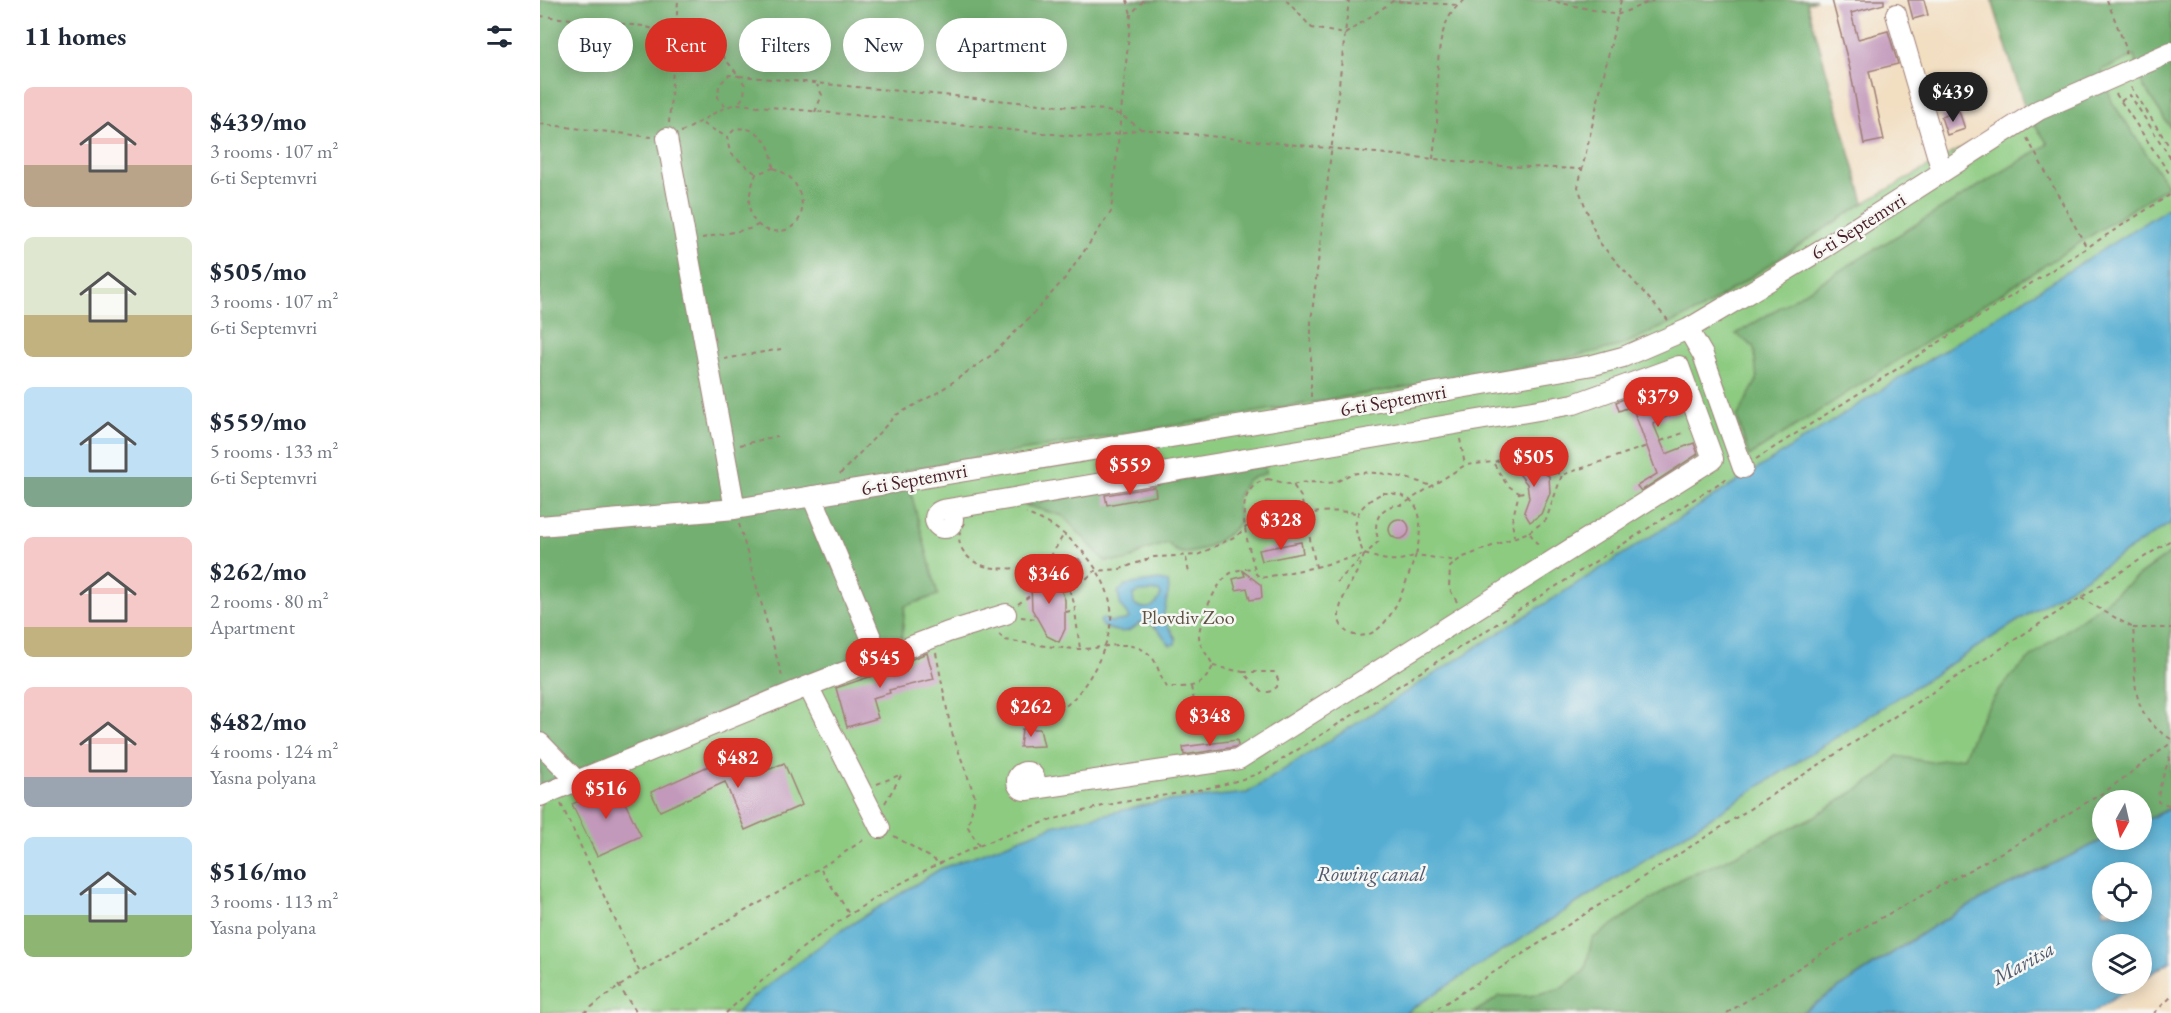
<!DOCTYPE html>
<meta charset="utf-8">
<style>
:root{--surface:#fff;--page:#f6f6f7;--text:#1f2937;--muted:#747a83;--accent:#d93025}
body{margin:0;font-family:"EB Garamond",serif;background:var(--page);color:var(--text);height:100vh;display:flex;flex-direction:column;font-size:22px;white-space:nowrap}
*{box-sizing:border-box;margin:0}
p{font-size:20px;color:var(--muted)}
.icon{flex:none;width:33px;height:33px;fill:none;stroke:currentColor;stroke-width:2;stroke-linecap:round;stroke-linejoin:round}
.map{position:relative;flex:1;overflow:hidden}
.panel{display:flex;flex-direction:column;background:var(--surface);width:540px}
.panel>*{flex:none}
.guide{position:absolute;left:18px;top:18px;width:570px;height:54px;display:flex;gap:12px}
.needle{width:39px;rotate:188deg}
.fabs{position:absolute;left:1552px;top:790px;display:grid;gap:12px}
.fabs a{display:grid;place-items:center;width:60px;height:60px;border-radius:50%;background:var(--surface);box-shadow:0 3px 15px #0003;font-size:30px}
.price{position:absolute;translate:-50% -51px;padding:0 14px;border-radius:21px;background:var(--accent);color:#fff;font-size:20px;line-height:39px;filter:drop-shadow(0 2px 3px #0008)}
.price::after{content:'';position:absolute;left:50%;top:36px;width:18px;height:14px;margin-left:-9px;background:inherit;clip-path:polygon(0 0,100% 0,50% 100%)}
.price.current{background:#222;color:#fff}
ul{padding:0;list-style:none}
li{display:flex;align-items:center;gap:18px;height:150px;padding:0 24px}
li span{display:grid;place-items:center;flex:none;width:168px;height:120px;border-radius:9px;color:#555}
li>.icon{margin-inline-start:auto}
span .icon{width:72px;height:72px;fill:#fffc;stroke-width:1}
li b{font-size:26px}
h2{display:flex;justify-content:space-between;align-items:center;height:72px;padding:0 24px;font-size:26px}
.chip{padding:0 21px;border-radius:27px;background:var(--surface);box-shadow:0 3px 15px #0003;font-size:21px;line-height:54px}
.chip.current{background:var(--accent);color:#fff}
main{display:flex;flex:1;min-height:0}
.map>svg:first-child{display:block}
.green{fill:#8dcb81;stroke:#6c7556;stroke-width:1.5}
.forest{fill:#72af6f;stroke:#5e674d;stroke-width:1.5}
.water{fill:#55add2;stroke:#50667e;stroke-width:1.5;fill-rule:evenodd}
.building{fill:#c399bb}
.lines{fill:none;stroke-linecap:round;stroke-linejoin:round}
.minor-casing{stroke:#9e7e76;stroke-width:22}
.path{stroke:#9e7e76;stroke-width:2;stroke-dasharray:4.5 4.5;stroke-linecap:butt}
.minor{stroke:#fff;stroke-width:20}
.labels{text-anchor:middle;stroke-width:5;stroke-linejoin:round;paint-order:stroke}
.street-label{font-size:20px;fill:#4a1f2b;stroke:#f6f6f2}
.park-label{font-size:20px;fill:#5e5345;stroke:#f6f6f2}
.water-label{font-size:21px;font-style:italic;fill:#4e586e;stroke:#f6f6f2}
</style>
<main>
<section class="panel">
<h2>11 homes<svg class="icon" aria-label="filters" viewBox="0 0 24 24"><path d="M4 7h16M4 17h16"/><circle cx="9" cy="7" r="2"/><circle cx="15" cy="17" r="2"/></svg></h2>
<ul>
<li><span style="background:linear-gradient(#f6c9c9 65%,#b9a48a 0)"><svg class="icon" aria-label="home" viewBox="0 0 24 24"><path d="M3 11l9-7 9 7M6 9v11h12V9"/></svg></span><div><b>$439/mo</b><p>3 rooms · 107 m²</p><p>6-ti Septemvri</p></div></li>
<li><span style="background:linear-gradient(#dfe7d0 65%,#c2b280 0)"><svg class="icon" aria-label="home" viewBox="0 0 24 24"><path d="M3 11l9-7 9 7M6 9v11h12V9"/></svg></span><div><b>$505/mo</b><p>3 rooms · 107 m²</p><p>6-ti Septemvri</p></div></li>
<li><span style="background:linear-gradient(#bfe0f5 75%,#7fa58c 0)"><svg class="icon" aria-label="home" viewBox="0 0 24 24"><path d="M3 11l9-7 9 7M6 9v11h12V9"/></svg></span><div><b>$559/mo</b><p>5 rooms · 133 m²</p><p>6-ti Septemvri</p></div></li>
<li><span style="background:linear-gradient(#f6c9c9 75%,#c2b280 0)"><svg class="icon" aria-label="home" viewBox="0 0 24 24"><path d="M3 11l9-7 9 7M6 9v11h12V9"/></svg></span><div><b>$262/mo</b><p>2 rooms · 80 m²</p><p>Apartment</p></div></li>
<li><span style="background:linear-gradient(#f6c9c9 75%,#9aa5b1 0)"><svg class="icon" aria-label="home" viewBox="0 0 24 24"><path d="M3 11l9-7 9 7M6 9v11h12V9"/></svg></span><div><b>$482/mo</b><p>4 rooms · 124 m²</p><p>Yasna polyana</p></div></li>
<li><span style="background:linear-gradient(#bfe0f5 65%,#8fb573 0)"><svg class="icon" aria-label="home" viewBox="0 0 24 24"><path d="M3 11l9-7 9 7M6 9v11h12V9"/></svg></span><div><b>$516/mo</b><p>3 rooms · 113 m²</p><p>Yasna polyana</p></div></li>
</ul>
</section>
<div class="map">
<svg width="1631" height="1013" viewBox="0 0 1631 1013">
<rect width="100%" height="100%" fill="#f6f6f2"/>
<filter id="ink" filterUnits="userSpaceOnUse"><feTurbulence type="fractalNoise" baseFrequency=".0167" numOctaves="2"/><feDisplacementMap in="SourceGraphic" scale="12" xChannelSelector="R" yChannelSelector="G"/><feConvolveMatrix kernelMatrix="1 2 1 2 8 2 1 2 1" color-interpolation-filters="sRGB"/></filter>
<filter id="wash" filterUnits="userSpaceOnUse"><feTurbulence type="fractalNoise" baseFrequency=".008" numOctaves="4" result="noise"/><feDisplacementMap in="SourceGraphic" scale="24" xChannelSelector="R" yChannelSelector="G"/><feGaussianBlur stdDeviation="1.35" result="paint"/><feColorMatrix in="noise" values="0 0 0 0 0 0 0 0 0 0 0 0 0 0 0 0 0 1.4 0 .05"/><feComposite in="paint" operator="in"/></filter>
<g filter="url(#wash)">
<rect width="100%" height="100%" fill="#f2dec1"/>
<path class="green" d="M 0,0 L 1276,0 L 1267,3 L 1324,203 L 1486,112 L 1452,0 L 1631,0 L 1631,808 L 1602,822 L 1602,801 L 1563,801 L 1563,840 L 1524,858 L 1261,1013 L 0,1013 Z"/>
<path class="forest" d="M 0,0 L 1276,0 L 1267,3 L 1324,203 L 1162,309 L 1080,346 L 981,368 L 365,470 L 398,595 L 365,606 L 362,638 L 0,785 Z
M 1452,0 L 1631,0 L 1631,129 L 1603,86 L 1594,56 L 1562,70 L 1572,102 L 1628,186 L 1209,456 L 1197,417 L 1217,380 L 1214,347 L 1196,334 L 1508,144 L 1486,112 Z
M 723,463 L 726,473 L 707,480 L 696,500 L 700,522 C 687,539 643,568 628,543 L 603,551 L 587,561 L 565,561 L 523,516 L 484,505 Z
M 1631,553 L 1631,808 L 1602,822 L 1602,801 L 1563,801 L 1563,840 L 1453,893 L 1392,927 L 1261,1013 L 933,1013 L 960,996 L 990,996 L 1022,988 L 1045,970 L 1052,939 L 1144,877 L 1182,862 L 1275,816 L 1339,776 L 1357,756 L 1390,762 L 1424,757 C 1450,685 1483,661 1543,618 C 1573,597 1600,572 1631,553 Z"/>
<path class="water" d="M 1631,206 L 1631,523 L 865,1013 L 197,1013 L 209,1000 L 294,935 L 400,869 L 513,826 L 619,802 L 707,793 Z
M 619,580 L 628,582 L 629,589 L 623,617 L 636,639 L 635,644 L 630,645 C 620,634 616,621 599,623 C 589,636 575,632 562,626 L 560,621 L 563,618 L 570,622 L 586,620 L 589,618 L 580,604 L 578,592 L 586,585 ZM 619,591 L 621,595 C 615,608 607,612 594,604 L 593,595 L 599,592 Z
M 1631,808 L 1631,961 L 1602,980 L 1602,945 L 1563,945 L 1563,984 L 1596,984 L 1552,1013 L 1261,1013 L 1392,927 L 1453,893 L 1563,840 L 1602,840 L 1602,822 ZM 1563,873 L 1602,873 L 1602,912 L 1563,912 Z"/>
<g id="blocks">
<path class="building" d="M 1292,0 L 1344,0 L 1344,4 L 1311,13 L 1318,39 L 1348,31 L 1358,64 L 1329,71 L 1344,140 L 1324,144 L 1310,69 Z
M 1368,0 L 1384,0 L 1388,15 L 1373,19 Z
M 1419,111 L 1425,129 L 1407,135 L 1401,117 Z
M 1132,381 L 1142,410 L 1113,423 L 1126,454 L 1154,443 L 1158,454 L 1101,491 L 1097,486 L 1117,474 L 1092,406 L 1079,411 L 1076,402 Z
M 982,459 L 1009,476 L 1010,493 L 1001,514 L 990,522 L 984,512 L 989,498 L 987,484 L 973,466 Z
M 615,487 L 616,496 L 567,505 L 565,495 Z
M849 529a10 10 0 1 1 20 0a10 10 0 1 1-20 0Z
M 761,542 L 763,553 L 722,561 L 719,550 Z
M 529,558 L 539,559 L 543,565 L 543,571 L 536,578 L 523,576 L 524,563 Z
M 497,570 L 518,581 L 525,600 L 525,629 L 519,642 L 507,636 L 492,609 L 491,586 Z
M 703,571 L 721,585 L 722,598 L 710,600 L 707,588 L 696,590 L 693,579 L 705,576 Z
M 387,653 L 394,679 L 349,690 L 350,693 L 332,698 L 338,718 L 307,727 L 296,688 L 368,664 L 367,661 Z
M 482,729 L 500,729 L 504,746 L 480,747 Z
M 697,740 L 698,745 L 695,747 L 644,755 L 643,747 Z
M 206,749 L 218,774 L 244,763 L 262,805 L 205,830 L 185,782 L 120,811 L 111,792 Z
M 76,784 L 101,836 L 57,856 L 32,804 Z"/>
</g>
</g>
<g filter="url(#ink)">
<use href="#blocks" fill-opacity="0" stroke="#9e7e76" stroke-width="1.5"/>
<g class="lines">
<g class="minor-casing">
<path id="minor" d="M 1356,14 L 1402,172
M 127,138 L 195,509
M 1148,329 L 1163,355 L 1203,468
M 272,496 L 340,659
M395 519a9 9 0 1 1 18 0a9 9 0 1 1-18 0Z
M 402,510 L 1034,404 L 1139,366 L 1173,459 L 699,759 L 487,790
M 0,526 L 195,509 L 770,414 L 1053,365 L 1083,357 L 1148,329 L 1284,248 L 1499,110 L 1631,52
M 0,743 L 38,782
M477 781a9 9 0 1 1 18 0a9 9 0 1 1-18 0Z
M 0,796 L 268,686
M 340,828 L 268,686 L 408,632 L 466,614"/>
</g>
<path class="path" d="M 587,0 L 591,14
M 746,0 L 772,28 L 805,34 L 853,1 L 918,5
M 1007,0 L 1077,15 L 1114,0
M 1081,0 L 1038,187 L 1058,241 L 1128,320
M 1567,0 L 1586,48 L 1585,54
M 0,16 L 103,26 L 167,44 L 181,54 L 199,76 L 564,110 L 581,115 L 601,129
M 1591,87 L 1631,149
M 1576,94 L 1631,176
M 1581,101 L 1590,95 L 1631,159
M 185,106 L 178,98 L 179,85 L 189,75 L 199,76 L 205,85 L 204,96 L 198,104
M 275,112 L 282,95 L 277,85
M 129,123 L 138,0
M 0,124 L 112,137
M 163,124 L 187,137
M 141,132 C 160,124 178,107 198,104 L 554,138 L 601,129 L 963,166 L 1041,169
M 1487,138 L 1547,248
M 893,159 C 894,147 896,134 897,122 C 899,86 890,22 925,0
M 233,168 C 247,173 254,179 259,192 C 276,237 216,244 210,210 C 207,198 212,185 216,174 Z
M 215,173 L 190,153 L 187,137 L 195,129 C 219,125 233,145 233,168
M 162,238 L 209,229 L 218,225
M 184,359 L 241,349
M 771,397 L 771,322 L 809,0
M 920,439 L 925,465
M 1121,441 L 1146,432
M 200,445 L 237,436
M 1216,459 L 1631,194
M 954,464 L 967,485 L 979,493 L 972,521 L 974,536
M 300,474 L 356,415 L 397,393 L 453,354 L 493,314 L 527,276 L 571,212 L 591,14 L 604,0
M 728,479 L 753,485 L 761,497 L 776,567 L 721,578 L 716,574 C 709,545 687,488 728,479 Z
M 753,485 C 770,479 782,485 795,482 C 801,480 806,476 812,474 C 837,469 868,478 892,486
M 843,493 C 886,493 883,523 876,555 C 856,564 844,560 824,554 C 810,524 812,508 843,493 Z
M 979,493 L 988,491
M 425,523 C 419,532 417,539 422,549 C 437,577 484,569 508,561 L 524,534
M 199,524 L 243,680
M 989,532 L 1006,520 L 1022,475
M 824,555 C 818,576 800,594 799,616 C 799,624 803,631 811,634 C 849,647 866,580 876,555 L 917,561
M 646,558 L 649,573
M 508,561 L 528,586 L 534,603 L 540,649
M 776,567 L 822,555
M 797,582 L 839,541 C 831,522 840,504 862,505 L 925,465 L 954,462 L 990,450 L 1001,465 L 1022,475 L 1107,446
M 521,588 L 545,580 L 555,571 L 580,569 L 614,557 L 658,555 L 698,535 L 706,527 C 744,519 778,507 817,513
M 1541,598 L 1593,628 C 1598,675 1584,711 1631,739
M 917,602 L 909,588 L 910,567 L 921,558 L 989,532 L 1000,548
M 478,604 L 491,595
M 526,612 L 534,610
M 481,617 L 496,619
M 1593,628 L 1631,628
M 459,634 L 464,640 C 488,643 513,648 538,649 C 561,650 589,636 610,655 C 617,661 620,678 627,687 C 651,687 662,689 673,666 C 669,655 659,648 659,636 C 659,621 677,580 691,573 C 697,569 707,569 714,568
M 396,653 L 411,730 L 435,797 L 428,827 L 439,846
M 673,666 L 703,672 L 722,692 L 729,692 L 737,687 L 738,679 L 734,672 L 703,672
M 651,687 L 655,705 L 671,719
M 485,721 C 491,721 498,721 503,719 C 539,710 575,643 571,608 C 566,567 524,525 486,514
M 337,784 L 362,774
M 345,803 L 362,774
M 21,804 L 100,973
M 1629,805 L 1618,802 C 1618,784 1627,769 1631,752
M 354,836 L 398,862
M 281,870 L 309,913
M 78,985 L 97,1013
M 44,1013 C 129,944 236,901 326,838
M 186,1013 C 296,910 408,845 555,808 C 611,794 671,794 724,771 L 1189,477
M 890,1013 L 1631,540
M 1187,1013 L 1319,930 L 1477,844 L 1566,791 L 1631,743
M 1614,1013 L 1631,997"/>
<use href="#minor" class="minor"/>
</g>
</g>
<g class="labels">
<g class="street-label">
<text transform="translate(1318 226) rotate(-32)" y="7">6-ti Septemvri</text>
<text transform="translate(853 400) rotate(-10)" y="7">6-ti Septemvri</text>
<text transform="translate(374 479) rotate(-10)" y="7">6-ti Septemvri</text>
</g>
<g class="park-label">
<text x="648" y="624">Plovdiv Zoo</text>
</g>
<g class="water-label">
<text x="831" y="881">Rowing canal</text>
<text transform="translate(1483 963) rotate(-29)" y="7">Maritsa</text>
</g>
</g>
</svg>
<div class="fabs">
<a><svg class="needle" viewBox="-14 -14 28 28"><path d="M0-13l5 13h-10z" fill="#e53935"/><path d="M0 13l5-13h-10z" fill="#747a83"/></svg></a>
<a><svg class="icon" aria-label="locate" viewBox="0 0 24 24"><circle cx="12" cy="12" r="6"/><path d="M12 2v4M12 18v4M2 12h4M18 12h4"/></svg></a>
<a><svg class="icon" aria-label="layers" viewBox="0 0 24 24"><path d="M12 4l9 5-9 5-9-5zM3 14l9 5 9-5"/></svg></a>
</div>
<b class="price current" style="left:1413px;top:123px">$439</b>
<b class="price" style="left:1118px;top:428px">$379</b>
<b class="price" style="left:994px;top:488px">$505</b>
<b class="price" style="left:590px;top:496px">$559</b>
<b class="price" style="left:741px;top:551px">$328</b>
<b class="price" style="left:509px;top:605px">$346</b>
<b class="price" style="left:340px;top:689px">$545</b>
<b class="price" style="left:491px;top:738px">$262</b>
<b class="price" style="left:670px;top:747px">$348</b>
<b class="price" style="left:198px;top:789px">$482</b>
<b class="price" style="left:66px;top:820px">$516</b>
<div class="guide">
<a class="chip">Buy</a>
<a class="chip current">Rent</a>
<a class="chip">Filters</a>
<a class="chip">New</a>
<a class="chip">Apartment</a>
</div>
</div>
</main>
